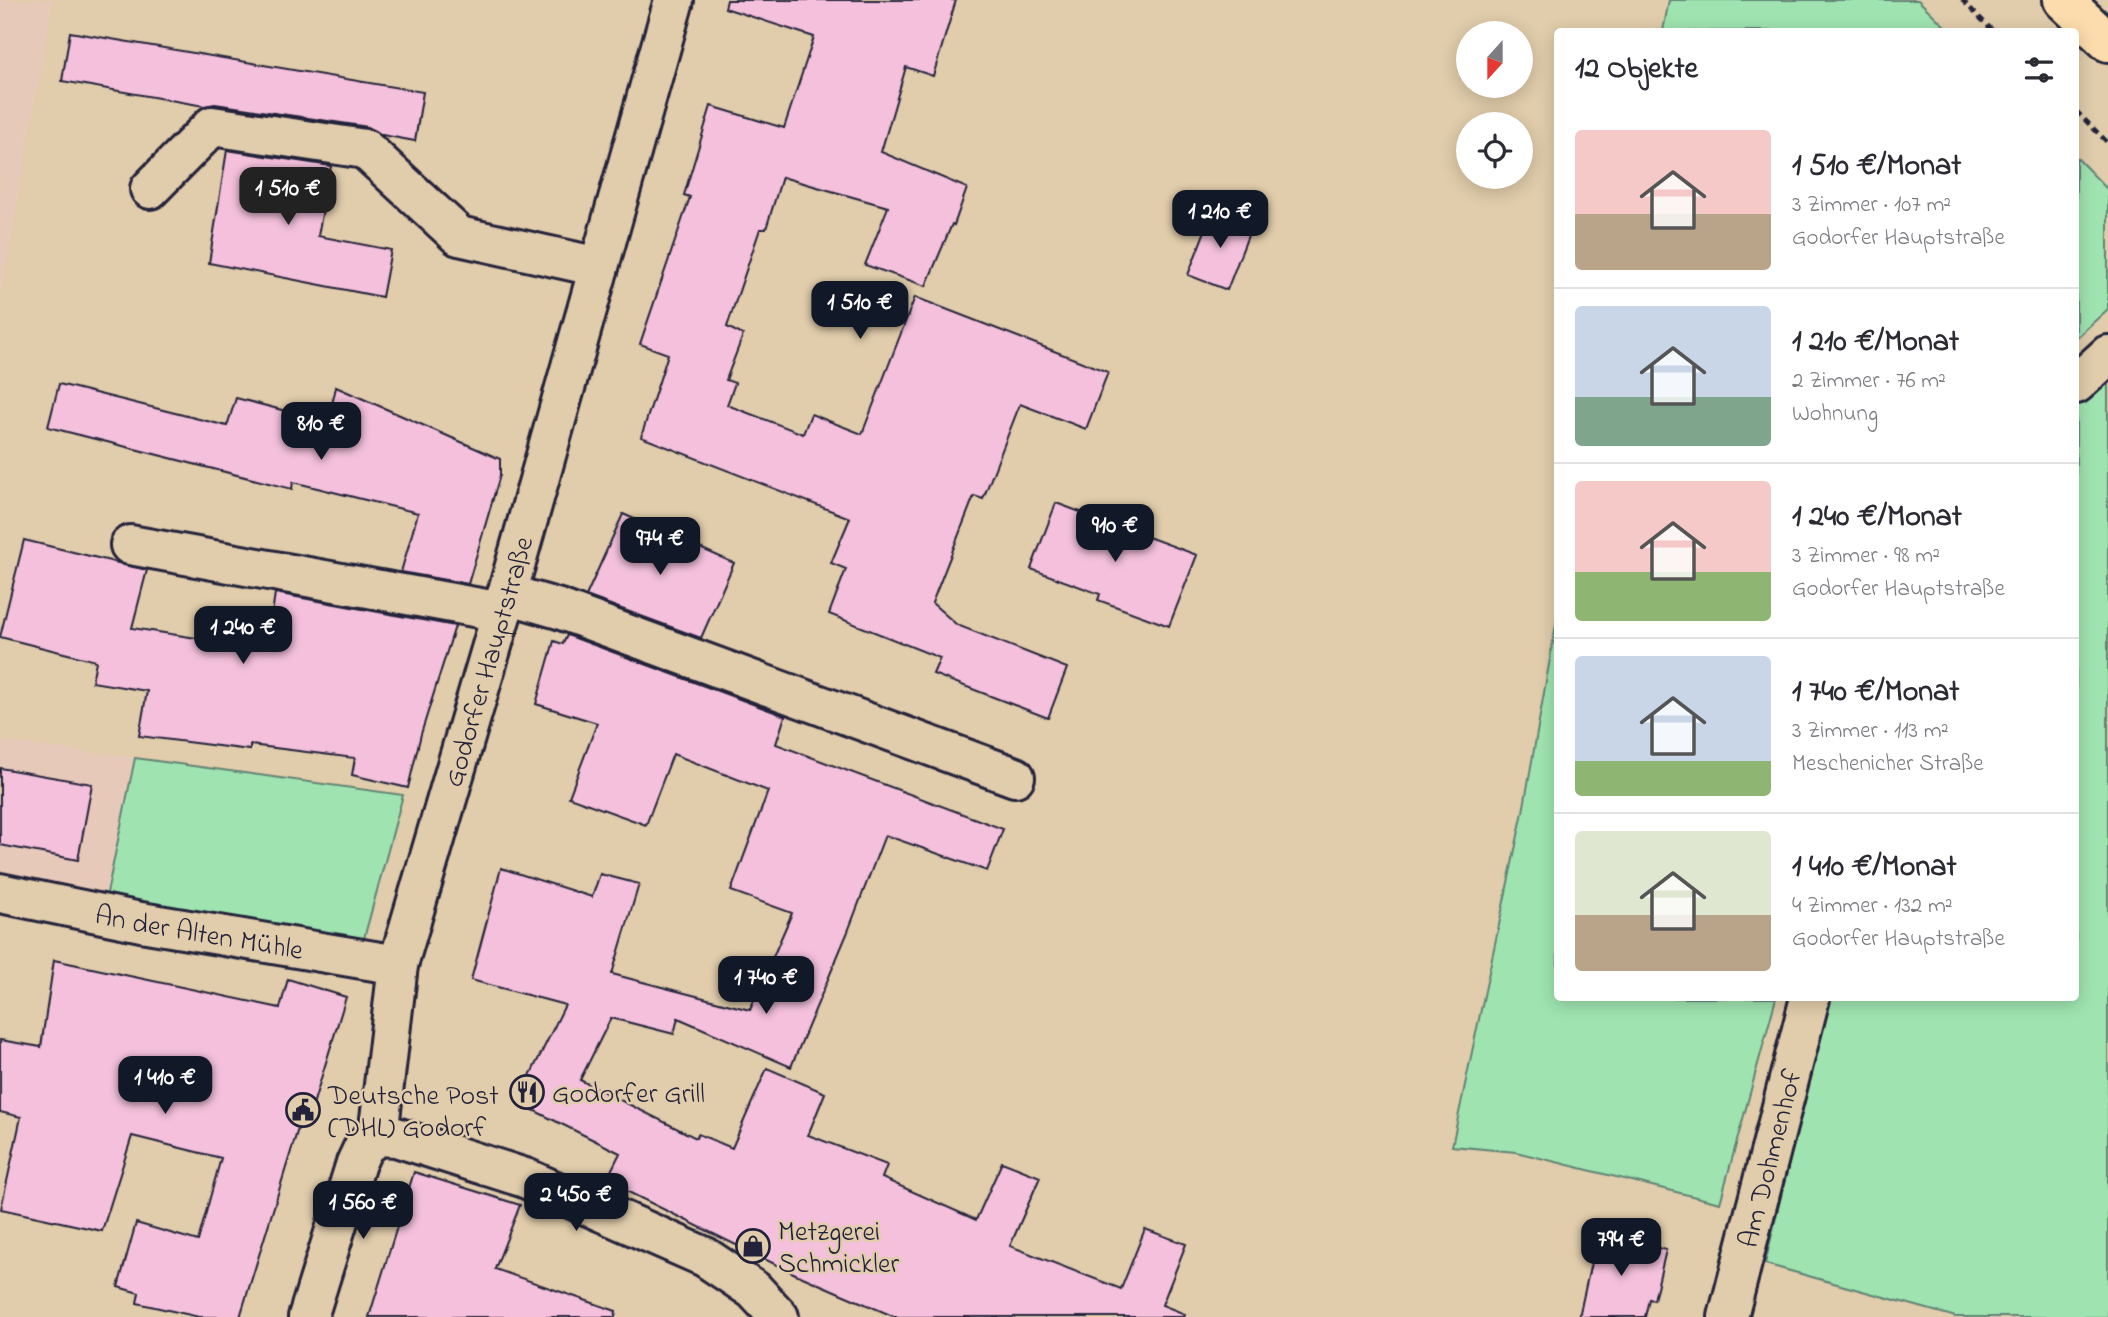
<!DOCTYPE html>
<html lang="de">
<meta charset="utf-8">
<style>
:root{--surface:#fff;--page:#f2f2f3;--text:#2b2b33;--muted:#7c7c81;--line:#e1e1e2;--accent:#111827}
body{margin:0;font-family:"Indie Flower",sans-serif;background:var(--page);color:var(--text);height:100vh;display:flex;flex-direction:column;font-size:26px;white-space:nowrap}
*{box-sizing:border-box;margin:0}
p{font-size:23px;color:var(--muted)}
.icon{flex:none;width:38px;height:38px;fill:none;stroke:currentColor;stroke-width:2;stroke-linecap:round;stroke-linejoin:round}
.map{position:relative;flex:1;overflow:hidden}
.side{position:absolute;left:1554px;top:28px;width:525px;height:973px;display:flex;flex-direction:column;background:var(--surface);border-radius:7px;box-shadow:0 4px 18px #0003}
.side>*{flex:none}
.needle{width:46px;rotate:201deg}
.fabs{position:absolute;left:1456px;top:21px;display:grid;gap:14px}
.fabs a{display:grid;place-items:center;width:77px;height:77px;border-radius:50%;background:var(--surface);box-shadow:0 4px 18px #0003;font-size:35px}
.price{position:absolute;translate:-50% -60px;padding:0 16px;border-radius:14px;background:var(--accent);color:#fff;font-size:23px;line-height:46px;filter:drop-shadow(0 2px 4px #0008)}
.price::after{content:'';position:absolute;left:50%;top:42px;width:21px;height:16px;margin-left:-10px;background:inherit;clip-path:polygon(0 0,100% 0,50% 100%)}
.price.active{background:#222;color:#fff}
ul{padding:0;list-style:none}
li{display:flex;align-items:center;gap:21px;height:175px;padding:0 21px}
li+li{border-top:2px solid var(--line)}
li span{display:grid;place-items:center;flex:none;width:196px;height:140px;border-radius:7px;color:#555}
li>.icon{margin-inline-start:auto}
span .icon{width:84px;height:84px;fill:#fffc;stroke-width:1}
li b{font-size:30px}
h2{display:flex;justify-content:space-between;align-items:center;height:84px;padding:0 21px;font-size:30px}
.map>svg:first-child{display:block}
.built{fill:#e7c9ba}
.green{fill:#9fe4b0;stroke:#608376;stroke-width:2}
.building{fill:#f4c0dc;stroke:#22223b;stroke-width:2}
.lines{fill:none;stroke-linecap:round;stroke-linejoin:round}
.minor-casing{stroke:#22223b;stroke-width:44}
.major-casing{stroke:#22223b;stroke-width:44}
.path{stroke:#22223b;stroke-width:4.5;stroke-dasharray:7 5;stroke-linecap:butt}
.minor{stroke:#e1cdab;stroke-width:38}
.major{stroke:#fcdcac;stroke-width:38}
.labels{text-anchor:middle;stroke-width:5;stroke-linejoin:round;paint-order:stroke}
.street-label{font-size:28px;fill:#22223b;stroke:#e1cdab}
.poi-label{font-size:28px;fill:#22223b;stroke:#e1cdab;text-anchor:start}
</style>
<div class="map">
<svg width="2108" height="1317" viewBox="0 0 2108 1317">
<rect width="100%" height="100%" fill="#e1cdab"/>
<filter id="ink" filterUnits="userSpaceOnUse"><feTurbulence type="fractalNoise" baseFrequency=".0143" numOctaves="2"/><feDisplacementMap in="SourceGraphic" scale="14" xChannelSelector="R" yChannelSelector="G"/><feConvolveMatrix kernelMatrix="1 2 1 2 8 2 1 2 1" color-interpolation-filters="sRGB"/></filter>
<g filter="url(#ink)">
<path class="built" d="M 0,0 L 53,0 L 0,298 Z
M 0,741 L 135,758 L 106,898 L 0,879 Z"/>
<path class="green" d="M 1669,0 L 1918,0 L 1950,31 L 1663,31 Z
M 2076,157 L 2108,190 L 2108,309 L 2076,338 Z
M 2108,377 L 2108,1317 L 1956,1317 L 1765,1264 L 1828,998 L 2076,998 L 2076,406 Z
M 1557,619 L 1558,998 L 1776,998 L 1720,1203 L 1516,1152 L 1452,1146 L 1523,812 Z
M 135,758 L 403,795 L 363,942 L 106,898 Z"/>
<path class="building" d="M 727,0 L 956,0 L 933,76 L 906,67 L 881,152 L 967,188 L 954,225 L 952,224 L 926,286 L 865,265 L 888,207 L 782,177 L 766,229 L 760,229 L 727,327 L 743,335 L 726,380 L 735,383 L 727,405 L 803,434 L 811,414 L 862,434 L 915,297 L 1108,372 L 1086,429 L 1020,404 L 983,499 L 974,496 L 932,603 L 957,625 L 1067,668 L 1048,718 L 933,674 L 940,658 L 829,614 L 846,569 L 831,563 L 850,518 L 641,437 L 668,354 L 640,344 L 690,197 L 684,195 L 711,106 L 784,128 L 814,37 L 725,8 Z
M 70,32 L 423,92 L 415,141 L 382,135 L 368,127 L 215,104 L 204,106 L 62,81 Z
M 227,150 L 331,166 L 318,236 L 391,250 L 382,297 L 209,263 Z
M 1213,210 L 1252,225 L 1227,290 L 1188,275 Z
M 59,384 L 227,426 L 236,398 L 328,422 L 336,387 L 500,459 L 500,475 L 468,584 L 401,572 L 418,513 L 293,482 L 292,489 L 48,427 Z
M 1056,503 L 1197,555 L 1169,626 L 1098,600 L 1100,594 L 1031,569 Z
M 623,514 L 734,563 L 701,638 L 586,596 Z
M 24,540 L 147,570 L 132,628 L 222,642 L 224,630 L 269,635 L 275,593 L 455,626 L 421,734 L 408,788 L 352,775 L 355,758 L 250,745 L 250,750 L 139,736 L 147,691 L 92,682 L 96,661 L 0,637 Z
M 567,635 L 785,716 L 776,744 L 1003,829 L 987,871 L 885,835 L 847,934 L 791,1067 L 678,1018 L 674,1034 L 611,1018 L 580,1080 L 696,1138 L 698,1134 L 732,1148 L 767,1068 L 825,1093 L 808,1135 L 887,1165 L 882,1178 L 976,1220 L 1002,1162 L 1040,1177 L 1010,1246 L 1121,1289 L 1145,1229 L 1186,1244 L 1162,1305 L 1185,1314 L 1184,1317 L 895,1317 L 791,1272 L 606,1181 L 620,1153 L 517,1102 L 565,1005 L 471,980 L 501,868 L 592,897 L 600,874 L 639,884 L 612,974 L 750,1010 L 792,913 L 731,891 L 768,791 L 673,754 L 646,825 L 569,797 L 597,723 L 536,704 L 554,641 L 563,644 Z
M 0,768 L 92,784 L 78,860 L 0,845 Z
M 54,960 L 280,1008 L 288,979 L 346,997 L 308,1121 L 301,1119 L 240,1317 L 199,1317 L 137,1303 L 139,1293 L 118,1287 L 136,1223 L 198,1241 L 221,1158 L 132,1136 L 102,1231 L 1,1209 L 21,1117 L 0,1112 L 0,1040 L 41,1047 Z
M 414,1172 L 520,1205 L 495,1269 L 616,1311 L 615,1317 L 369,1317 Z
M 1598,1231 L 1637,1239 L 1637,1243 L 1666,1250 L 1654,1300 L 1649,1299 L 1645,1317 L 1579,1317 Z"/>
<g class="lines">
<g class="minor-casing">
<g id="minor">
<path d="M 150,189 L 212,126 L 365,149 L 459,236 L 599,267"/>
<path d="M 2076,384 L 2108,355"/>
<path d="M 130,545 L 502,612"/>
<path d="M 507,594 L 559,609 L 1015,777"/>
<path id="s1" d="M 0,893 L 141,922 L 398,965"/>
<path d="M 378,1136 L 396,1137 L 525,1178 L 705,1257 L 754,1290 L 779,1317"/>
<path id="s2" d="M 308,1317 L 356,1163 L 364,1146 L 378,1136 L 398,965 L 502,612 L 674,0"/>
<path id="s3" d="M 1728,1317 L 1810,998"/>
</g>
</g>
<g class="major-casing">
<path id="major" d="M 2063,0 L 2108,42"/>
</g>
<path class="path" d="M 1962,0 L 1994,32
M 2076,111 L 2108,143"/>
<use href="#minor" class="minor"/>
<use href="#major" class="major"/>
</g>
</g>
<defs>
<g id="restaurant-ring" transform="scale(1.75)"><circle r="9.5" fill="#e1cdab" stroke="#22223b" stroke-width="1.5"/><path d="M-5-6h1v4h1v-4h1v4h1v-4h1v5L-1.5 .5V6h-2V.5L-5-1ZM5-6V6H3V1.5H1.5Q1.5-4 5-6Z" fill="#22223b"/></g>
<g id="civic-ring" transform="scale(1.75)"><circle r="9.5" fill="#e1cdab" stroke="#22223b" stroke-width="1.5"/><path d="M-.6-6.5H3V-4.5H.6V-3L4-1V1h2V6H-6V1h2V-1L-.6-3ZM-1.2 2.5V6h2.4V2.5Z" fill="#22223b"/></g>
<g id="shop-ring" transform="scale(1.75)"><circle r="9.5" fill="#e1cdab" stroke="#22223b" stroke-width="1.5"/><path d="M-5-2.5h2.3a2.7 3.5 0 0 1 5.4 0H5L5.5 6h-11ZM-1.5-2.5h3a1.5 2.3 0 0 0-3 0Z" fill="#22223b"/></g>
</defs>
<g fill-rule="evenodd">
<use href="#restaurant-ring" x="527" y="1092"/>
<use href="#civic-ring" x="303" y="1110"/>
<use href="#shop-ring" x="753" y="1246"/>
</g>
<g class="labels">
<g class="street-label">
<text dy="10" stroke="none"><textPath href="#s2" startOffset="686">Godorfer Hauptstraße</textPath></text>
<text dy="10" stroke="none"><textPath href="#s1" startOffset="203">An der Alten Mühle</textPath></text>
<text dy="10" stroke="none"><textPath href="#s3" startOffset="164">Am Dohmenhof</textPath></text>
</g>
<g class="poi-label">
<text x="552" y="1102">Godorfer Grill</text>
<text x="328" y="1104">Deutsche Post<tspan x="328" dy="32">(DHL) Godorf</tspan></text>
<text x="778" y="1240">Metzgerei<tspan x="778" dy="32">Schmickler</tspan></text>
</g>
</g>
</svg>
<div class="fabs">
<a><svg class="needle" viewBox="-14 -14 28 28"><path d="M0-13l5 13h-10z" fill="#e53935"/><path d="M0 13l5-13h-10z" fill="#7c7c81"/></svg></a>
<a><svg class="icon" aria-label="locate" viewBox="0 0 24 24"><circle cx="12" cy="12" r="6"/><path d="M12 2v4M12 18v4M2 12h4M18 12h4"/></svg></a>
</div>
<b class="price active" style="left:288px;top:227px">1 510 €</b>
<b class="price" style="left:1220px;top:250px">1 210 €</b>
<b class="price" style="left:860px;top:341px">1 510 €</b>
<b class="price" style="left:321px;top:462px">810 €</b>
<b class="price" style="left:1115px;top:564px">910 €</b>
<b class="price" style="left:660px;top:577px">974 €</b>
<b class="price" style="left:243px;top:666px">1 240 €</b>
<b class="price" style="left:766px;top:1016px">1 740 €</b>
<b class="price" style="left:165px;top:1116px">1 410 €</b>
<b class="price" style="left:576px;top:1233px">2 450 €</b>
<b class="price" style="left:363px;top:1241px">1 560 €</b>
<b class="price" style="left:1621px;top:1278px">794 €</b>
<section class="side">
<h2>12 Objekte<svg class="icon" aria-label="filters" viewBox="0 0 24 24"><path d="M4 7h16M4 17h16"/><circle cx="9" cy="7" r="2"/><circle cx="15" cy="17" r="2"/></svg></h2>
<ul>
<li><span style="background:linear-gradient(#f6c9c9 60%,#b9a48a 0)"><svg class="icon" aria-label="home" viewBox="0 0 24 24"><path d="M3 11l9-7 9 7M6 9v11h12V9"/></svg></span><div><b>1 510 €/Monat</b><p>3 Zimmer · 107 m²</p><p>Godorfer Hauptstraße</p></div></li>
<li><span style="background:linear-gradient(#c9d6e8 65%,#7fa58c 0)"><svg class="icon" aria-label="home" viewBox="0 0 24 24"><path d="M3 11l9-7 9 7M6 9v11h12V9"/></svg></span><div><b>1 210 €/Monat</b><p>2 Zimmer · 76 m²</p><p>Wohnung</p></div></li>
<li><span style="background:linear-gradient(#f6c9c9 65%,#8fb573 0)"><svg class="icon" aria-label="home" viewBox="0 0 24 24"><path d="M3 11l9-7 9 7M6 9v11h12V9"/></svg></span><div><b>1 240 €/Monat</b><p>3 Zimmer · 98 m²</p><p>Godorfer Hauptstraße</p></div></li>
<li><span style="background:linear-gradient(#c9d6e8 75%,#8fb573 0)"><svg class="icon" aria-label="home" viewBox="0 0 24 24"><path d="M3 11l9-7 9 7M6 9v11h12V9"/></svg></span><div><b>1 740 €/Monat</b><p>3 Zimmer · 113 m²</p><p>Meschenicher Straße</p></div></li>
<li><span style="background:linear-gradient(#dfe7d0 60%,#b9a48a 0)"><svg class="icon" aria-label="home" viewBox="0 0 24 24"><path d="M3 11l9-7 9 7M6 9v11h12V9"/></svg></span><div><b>1 410 €/Monat</b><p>4 Zimmer · 132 m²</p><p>Godorfer Hauptstraße</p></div></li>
</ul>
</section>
</div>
